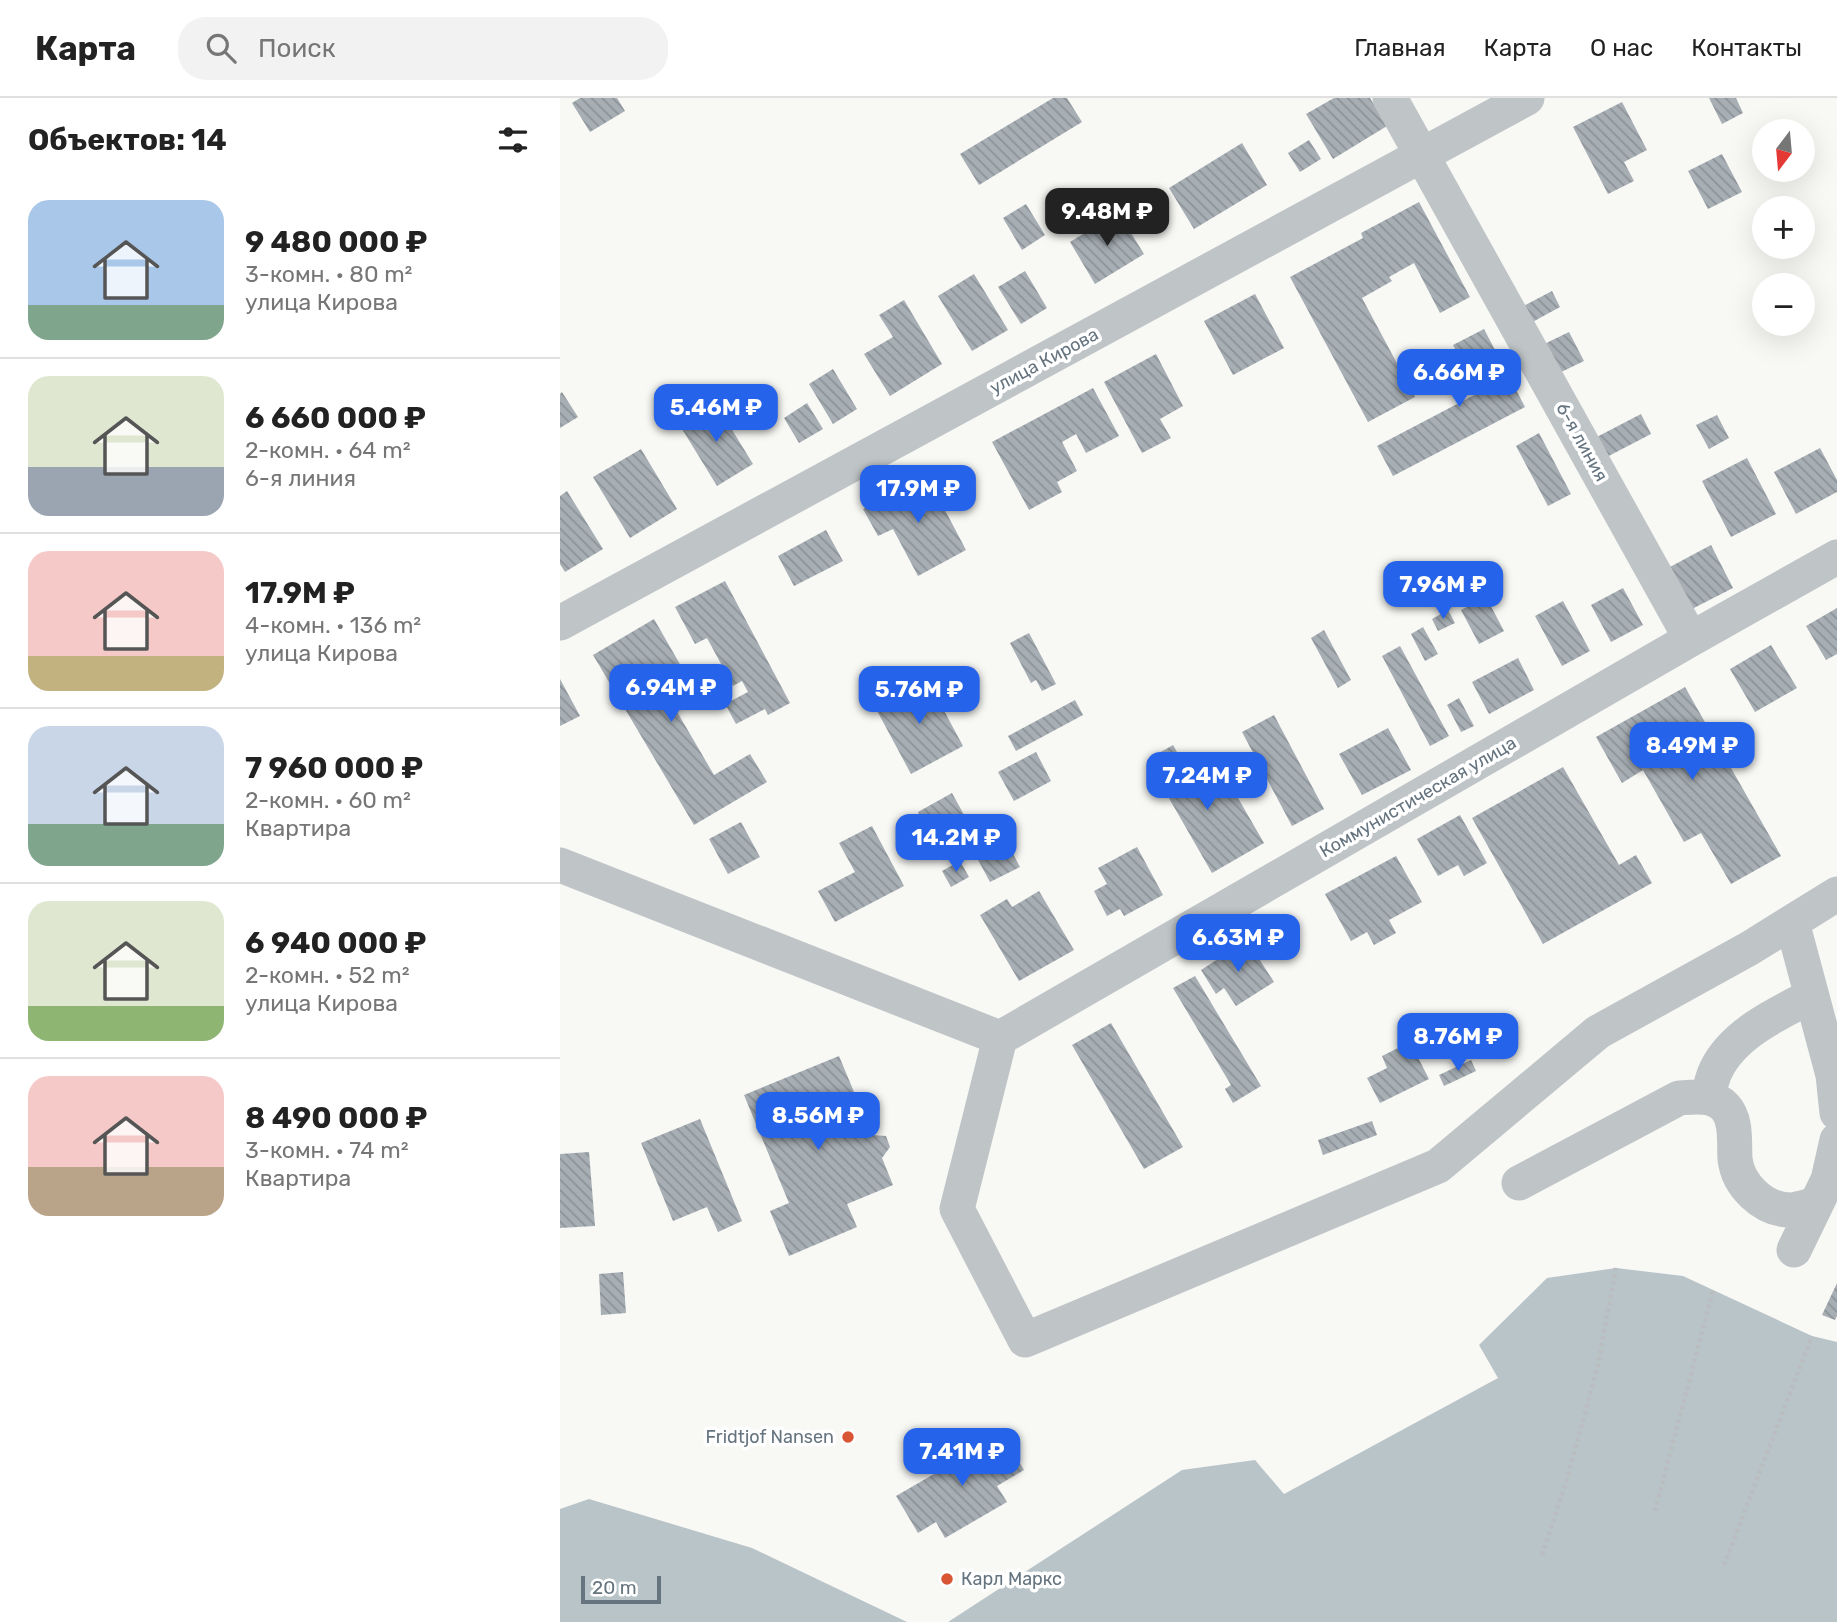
<!DOCTYPE html>
<html lang="ru">
<meta charset="utf-8">
<style>
:root{--surface:#fff;--page:#f2f2f2;--text:#222;--muted:#767676;--line:#e0e0e0;--accent:#2563eb}
body{margin:0;font-family:Rubik,sans-serif;background:var(--page);color:var(--text);height:100vh;display:flex;flex-direction:column;font-size:26px;white-space:nowrap}
*{box-sizing:border-box;margin:0}
p{font-size:23px;color:var(--muted)}
.icon{flex:none;width:38px;height:38px;fill:none;stroke:currentColor;stroke-width:2;stroke-linecap:round;stroke-linejoin:round}
.map{position:relative;flex:1;overflow:hidden}
.panel{display:flex;flex-direction:column;background:var(--surface);width:560px}
.panel>*{flex:none}
.needle{width:46px;rotate:196deg}
.controls{position:absolute;left:1192px;top:21px;display:grid;gap:14px}
.controls a{display:grid;place-items:center;width:63px;height:63px;border-radius:50%;background:var(--surface);box-shadow:0 7px 28px #0002;font-size:35px}
.scale{position:absolute;left:21px;bottom:18px;width:80px;box-sizing:border-box;padding-left:7px;border:4px solid #65747f;border-top:0;font-size:19px;line-height:24px;white-space:nowrap;color:#65747f;-webkit-text-stroke:5px #fff;paint-order:stroke}
.price{position:absolute;translate:-50% -60px;padding:0 16px;border-radius:14px;background:var(--accent);color:#fff;font-size:23px;line-height:46px;filter:drop-shadow(0 2px 4px #0008)}
.price::after{content:'';position:absolute;left:50%;top:42px;width:21px;height:16px;margin-left:-10px;background:inherit;clip-path:polygon(0 0,100% 0,50% 100%)}
.price.selected{background:#222;color:#fff}
ul{padding:0;list-style:none}
li{display:flex;align-items:center;gap:21px;height:175px;padding:0 28px}
li+li{border-top:2px solid var(--line)}
li span{display:grid;place-items:center;flex:none;width:196px;height:140px;border-radius:21px;color:#555}
li>.icon{margin-inline-start:auto}
span .icon{width:84px;height:84px;fill:#fffc;stroke-width:1}
li b{font-size:30px}
h2{display:flex;justify-content:space-between;align-items:center;height:84px;padding:0 28px;font-size:30px}
header{display:flex;align-items:center;gap:42px;box-sizing:border-box;height:98px;padding:0 35px;background:var(--surface);border-bottom:2px solid var(--line)}
header strong{font-size:33px}
nav{display:flex;gap:38px;margin-inline-start:auto;font-size:24px}
.search{width:490px;height:63px;background:var(--page);display:flex;align-items:center;gap:18px;box-sizing:border-box;padding:0 24px;border-radius:28px;color:var(--muted);font-size:26px}
main{display:flex;flex:1;min-height:0}
.map>svg:first-child{display:block}
.water{fill:#b9c4c8}
.building{fill:url(#building-back-hatch)}
.lines{fill:none;stroke-linecap:round;stroke-linejoin:round}
.path{stroke:#babdbf;stroke-width:4.5;stroke-dasharray:3.5 3.5;stroke-linecap:butt}
.minor{stroke:#bfc4c7;stroke-width:35}
.poi-dot{fill:#d95634;stroke:#fff;stroke-width:2.5}
.labels{text-anchor:middle;stroke-width:7;stroke-linejoin:round;paint-order:stroke}
.street-label{font-size:18px;fill:#65747f;stroke:#fff}
.poi-label{font-size:18px;fill:#65747f;stroke:#fff;text-anchor:end}
</style>
<header>
<strong>Карта</strong>
<div class="search"><svg class="icon" aria-label="search" viewBox="0 0 24 24"><circle cx="10" cy="10" r="6"/><path d="M15 15l6 6"/></svg>Поиск</div>
<nav><a>Главная</a><a>Карта</a><a>О нас</a><a>Контакты</a></nav>
</header>
<main>
<section class="panel">
<h2>Объектов: 14<svg class="icon" aria-label="filters" viewBox="0 0 24 24"><path d="M4 7h16M4 17h16"/><circle cx="9" cy="7" r="2"/><circle cx="15" cy="17" r="2"/></svg></h2>
<ul>
<li><span style="background:linear-gradient(#a9c7e8 75%,#7fa58c 0)"><svg class="icon" aria-label="home" viewBox="0 0 24 24"><path d="M3 11l9-7 9 7M6 9v11h12V9"/></svg></span><div><b>9 480 000 ₽</b><p>3-комн. · 80 m²</p><p>улица Кирова</p></div></li>
<li><span style="background:linear-gradient(#dfe7d0 65%,#9aa5b1 0)"><svg class="icon" aria-label="home" viewBox="0 0 24 24"><path d="M3 11l9-7 9 7M6 9v11h12V9"/></svg></span><div><b>6 660 000 ₽</b><p>2-комн. · 64 m²</p><p>6-я линия</p></div></li>
<li><span style="background:linear-gradient(#f6c9c9 75%,#c2b280 0)"><svg class="icon" aria-label="home" viewBox="0 0 24 24"><path d="M3 11l9-7 9 7M6 9v11h12V9"/></svg></span><div><b>17.9M ₽</b><p>4-комн. · 136 m²</p><p>улица Кирова</p></div></li>
<li><span style="background:linear-gradient(#c9d6e8 70%,#7fa58c 0)"><svg class="icon" aria-label="home" viewBox="0 0 24 24"><path d="M3 11l9-7 9 7M6 9v11h12V9"/></svg></span><div><b>7 960 000 ₽</b><p>2-комн. · 60 m²</p><p>Квартира</p></div></li>
<li><span style="background:linear-gradient(#dfe7d0 75%,#8fb573 0)"><svg class="icon" aria-label="home" viewBox="0 0 24 24"><path d="M3 11l9-7 9 7M6 9v11h12V9"/></svg></span><div><b>6 940 000 ₽</b><p>2-комн. · 52 m²</p><p>улица Кирова</p></div></li>
<li><span style="background:linear-gradient(#f6c9c9 65%,#b9a48a 0)"><svg class="icon" aria-label="home" viewBox="0 0 24 24"><path d="M3 11l9-7 9 7M6 9v11h12V9"/></svg></span><div><b>8 490 000 ₽</b><p>3-комн. · 74 m²</p><p>Квартира</p></div></li>
</ul>
</section>
<div class="map">
<svg width="1277" height="1524" viewBox="0 0 1277 1524">
<defs>
<pattern id="building-back-hatch" width="6" height="6" patternUnits="userSpaceOnUse" patternTransform="scale(1.75)"><rect width="6" height="6" fill="#a7afb5"/><path d="M-1 5l2 2M0 0l6 6M5-1l2 2" fill="none" stroke="#8c9398"/></pattern>
</defs>
<rect width="100%" height="100%" fill="#f8f8f5"/>
<path class="water" d="M 1056,1170 L 1123,1178 L 1252,1238 L 1277,1244 L 1277,1524 L 388,1524 L 622,1372 L 695,1362 L 724,1396 L 938,1280 L 919,1247 L 987,1180 Z
M 29,1401 L 192,1450 L 347,1524 L 0,1524 L 0,1411 Z"/>
<path class="building" d="M 20,0 L 57,0 L 65,13 L 30,34 L 12,5 Z
M 493,0 L 507,0 L 522,24 L 419,87 L 400,56 Z
M 774,0 L 810,0 L 827,28 L 773,61 L 746,16 Z
M 1149,0 L 1176,0 L 1183,15 L 1162,26 Z
M 1062,4 L 1087,52 L 1064,64 L 1074,83 L 1048,96 L 1013,29 Z
M 749,42 L 761,61 L 740,74 L 728,55 Z
M 682,45 L 707,87 L 634,131 L 609,90 Z
M 1162,56 L 1182,94 L 1148,111 L 1128,73 Z
M 859,104 L 910,199 L 880,215 L 854,165 L 829,179 L 832,183 L 802,200 L 855,299 L 808,324 L 730,179 L 803,140 L 801,135 Z
M 466,106 L 485,137 L 462,152 L 443,120 Z
M 558,114 L 584,156 L 535,186 L 510,144 Z
M 465,173 L 487,210 L 461,226 L 438,189 Z
M 414,176 L 448,232 L 412,253 L 378,198 Z
M 992,193 L 1000,209 L 967,227 L 958,211 Z
M 695,196 L 724,250 L 673,277 L 644,223 Z
M 344,202 L 382,266 L 330,298 L 304,256 L 333,239 L 319,217 Z
M 924,231 L 965,309 L 833,378 L 817,348 L 918,295 L 893,247 Z
M 1009,234 L 1024,263 L 993,278 L 978,249 Z
M 596,256 L 623,308 L 600,321 L 611,340 L 582,355 L 544,284 Z
M 273,271 L 297,311 L 273,326 L 249,286 Z
M 533,290 L 559,338 L 526,355 L 516,336 L 502,344 L 517,373 L 497,384 L 502,394 L 469,412 L 432,344 Z
M 2,294 L 18,319 L 0,330 L 0,296 Z
M 155,304 L 193,366 L 157,388 L 119,326 Z
M 247,305 L 263,331 L 239,345 L 224,320 Z
M 1081,316 L 1091,336 L 1041,362 L 1031,342 Z
M 1157,317 L 1169,340 L 1149,351 L 1136,327 Z
M 979,335 L 1011,396 L 988,408 L 956,348 Z
M 1260,350 L 1277,382 L 1277,394 L 1236,416 L 1214,374 Z
M 81,351 L 117,411 L 70,440 L 33,379 Z
M 1187,360 L 1216,416 L 1171,439 L 1142,383 Z
M 367,378 L 406,452 L 358,478 L 333,431 L 318,438 L 303,411 Z
M 7,393 L 43,451 L 5,474 L 0,466 L 0,398 Z
M 266,432 L 283,463 L 234,488 L 218,458 Z
M 1151,447 L 1173,490 L 1130,512 L 1108,470 Z
M 165,483 L 230,605 L 208,617 L 205,611 L 176,626 L 165,606 L 188,594 L 182,583 L 173,588 L 147,540 L 135,546 L 115,509 Z
M 1063,490 L 1083,527 L 1051,544 L 1031,507 Z
M 926,499 L 944,533 L 919,546 L 901,512 Z
M 1003,503 L 1030,553 L 1002,568 L 975,518 Z
M 1277,510 L 1277,556 L 1266,562 L 1246,528 Z
M 888,512 L 895,525 L 878,533 L 872,521 Z
M 94,521 L 125,575 L 102,588 L 154,677 L 190,656 L 207,684 L 134,727 L 33,557 Z
M 863,529 L 878,556 L 865,563 L 851,536 Z
M 764,532 L 791,582 L 778,590 L 751,540 Z
M 469,535 L 496,586 L 482,593 L 476,582 L 471,585 L 450,545 Z
M 1211,547 L 1237,590 L 1195,614 L 1170,571 Z
M 840,548 L 889,638 L 870,648 L 822,558 Z
M 958,560 L 974,592 L 929,616 L 912,584 Z
M 0,581 L 20,618 L 0,628 Z
M 367,581 L 403,648 L 351,676 L 315,609 Z
M 1125,589 L 1221,758 L 1171,786 L 1141,735 L 1124,744 L 1083,672 L 1062,685 L 1036,639 Z
M 899,600 L 914,628 L 901,634 L 887,607 Z
M 515,602 L 523,617 L 456,653 L 448,638 Z
M 714,617 L 764,711 L 732,728 L 682,634 Z
M 828,630 L 851,672 L 802,697 L 779,656 Z
M 613,647 L 641,696 L 667,681 L 704,745 L 652,775 L 587,662 Z
M 476,654 L 491,683 L 454,703 L 438,674 Z
M 1003,669 L 1059,767 L 1076,757 L 1092,785 L 983,846 L 912,720 Z
M 392,695 L 414,735 L 379,753 L 358,714 Z
M 900,717 L 927,765 L 904,778 L 898,767 L 878,778 L 857,741 Z
M 181,724 L 200,759 L 168,776 L 149,741 Z
M 312,728 L 344,788 L 275,824 L 258,793 L 295,774 L 279,745 Z
M 447,745 L 460,769 L 430,784 L 417,760 Z
M 577,749 L 603,797 L 564,818 L 560,811 L 547,818 L 534,793 L 547,786 L 538,770 Z
M 836,758 L 862,804 L 829,822 L 836,835 L 814,847 L 807,834 L 791,843 L 765,796 Z
M 400,763 L 409,779 L 391,789 L 382,773 Z
M 479,793 L 514,852 L 459,883 L 420,817 L 447,801 L 452,809 Z
M 687,842 L 714,884 L 676,908 L 664,890 L 656,896 L 641,872 Z
M 635,878 L 701,988 L 673,1005 L 665,991 L 671,987 L 613,890 Z
M 551,925 L 623,1049 L 584,1071 L 512,947 Z
M 850,944 L 869,981 L 820,1005 L 807,980 L 827,970 L 822,958 Z
M 279,958 L 312,1037 L 326,1038 L 330,1049 L 322,1060 L 333,1087 L 287,1106 L 297,1129 L 229,1158 L 210,1113 L 229,1105 L 184,997 Z
M 911,962 L 916,973 L 884,988 L 879,977 Z
M 140,1021 L 182,1123 L 158,1134 L 147,1109 L 113,1123 L 81,1045 Z
M 812,1023 L 817,1037 L 763,1057 L 758,1042 Z
M 29,1054 L 35,1128 L 0,1130 L 0,1056 Z
M 63,1174 L 66,1215 L 41,1217 L 39,1176 Z
M 1277,1185 L 1277,1218 L 1275,1222 L 1262,1217 Z
M 442,1335 L 464,1372 L 437,1388 L 447,1404 L 385,1440 L 376,1424 L 358,1435 L 336,1398 L 374,1376 L 369,1368 L 399,1350 L 404,1358 Z"/>
<g class="lines">
<path class="path" d="M 1095,1413 L 1153,1192
M 982,1457 L 1007,1381 L 1038,1267 L 1056,1170
M 1164,1467 L 1252,1238"/>
<path class="minor" d="M 830,0 L 1131,541
M 0,525 L 967,0
M 0,767 L 440,940 L 397,1111 L 465,1242 L 878,1068 L 1038,934 L 1190,850 L 1277,796
M 1232,824 L 1273,977 L 1277,1015
M 440,940 L 1131,541 L 1277,459
M 1148,999 C 1150,990 1152,980 1156,972 C 1173,936 1218,915 1252,898
M 959,1085 L 1119,1000 C 1134,999 1153,996 1165,1009 C 1177,1022 1174,1044 1175,1061 C 1178,1087 1203,1112 1230,1112 C 1238,1112 1248,1108 1256,1106
M 1234,1152 L 1268,1082 L 1277,1042"/>
</g>
<g class="poi-dot">
<circle cx="288" cy="1339" r="7"/>
<circle cx="387" cy="1481" r="7"/>
</g>
<g class="labels">
<g class="street-label">
<text transform="translate(484 263) rotate(-28)" y="6">улица Кирова</text>
<text transform="translate(1022 344) rotate(61)" y="6">6-я линия</text>
<text transform="translate(858 699) rotate(-30)" y="6">Коммунистическая улица</text>
</g>
<g class="poi-label">
<text x="274" y="1345">Fridtjof Nansen</text>
<text x="401" y="1487" text-anchor="start">Карл Маркс</text>
</g>
</g>
</svg>
<div class="controls">
<a><svg class="needle" viewBox="-14 -14 28 28"><path d="M0-13l5 13h-10z" fill="#e53935"/><path d="M0 13l5-13h-10z" fill="#767676"/></svg></a>
<a>+</a>
<a>−</a>
</div>
<div class="scale">20 m</div>
<b class="price selected" style="left:547px;top:150px">9.48M ₽</b>
<b class="price" style="left:899px;top:311px">6.66M ₽</b>
<b class="price" style="left:156px;top:346px">5.46M ₽</b>
<b class="price" style="left:358px;top:427px">17.9M ₽</b>
<b class="price" style="left:883px;top:523px">7.96M ₽</b>
<b class="price" style="left:111px;top:626px">6.94M ₽</b>
<b class="price" style="left:359px;top:628px">5.76M ₽</b>
<b class="price" style="left:1132px;top:684px">8.49M ₽</b>
<b class="price" style="left:647px;top:714px">7.24M ₽</b>
<b class="price" style="left:396px;top:776px">14.2M ₽</b>
<b class="price" style="left:678px;top:876px">6.63M ₽</b>
<b class="price" style="left:898px;top:975px">8.76M ₽</b>
<b class="price" style="left:258px;top:1054px">8.56M ₽</b>
<b class="price" style="left:402px;top:1390px">7.41M ₽</b>
</div>
</main>
